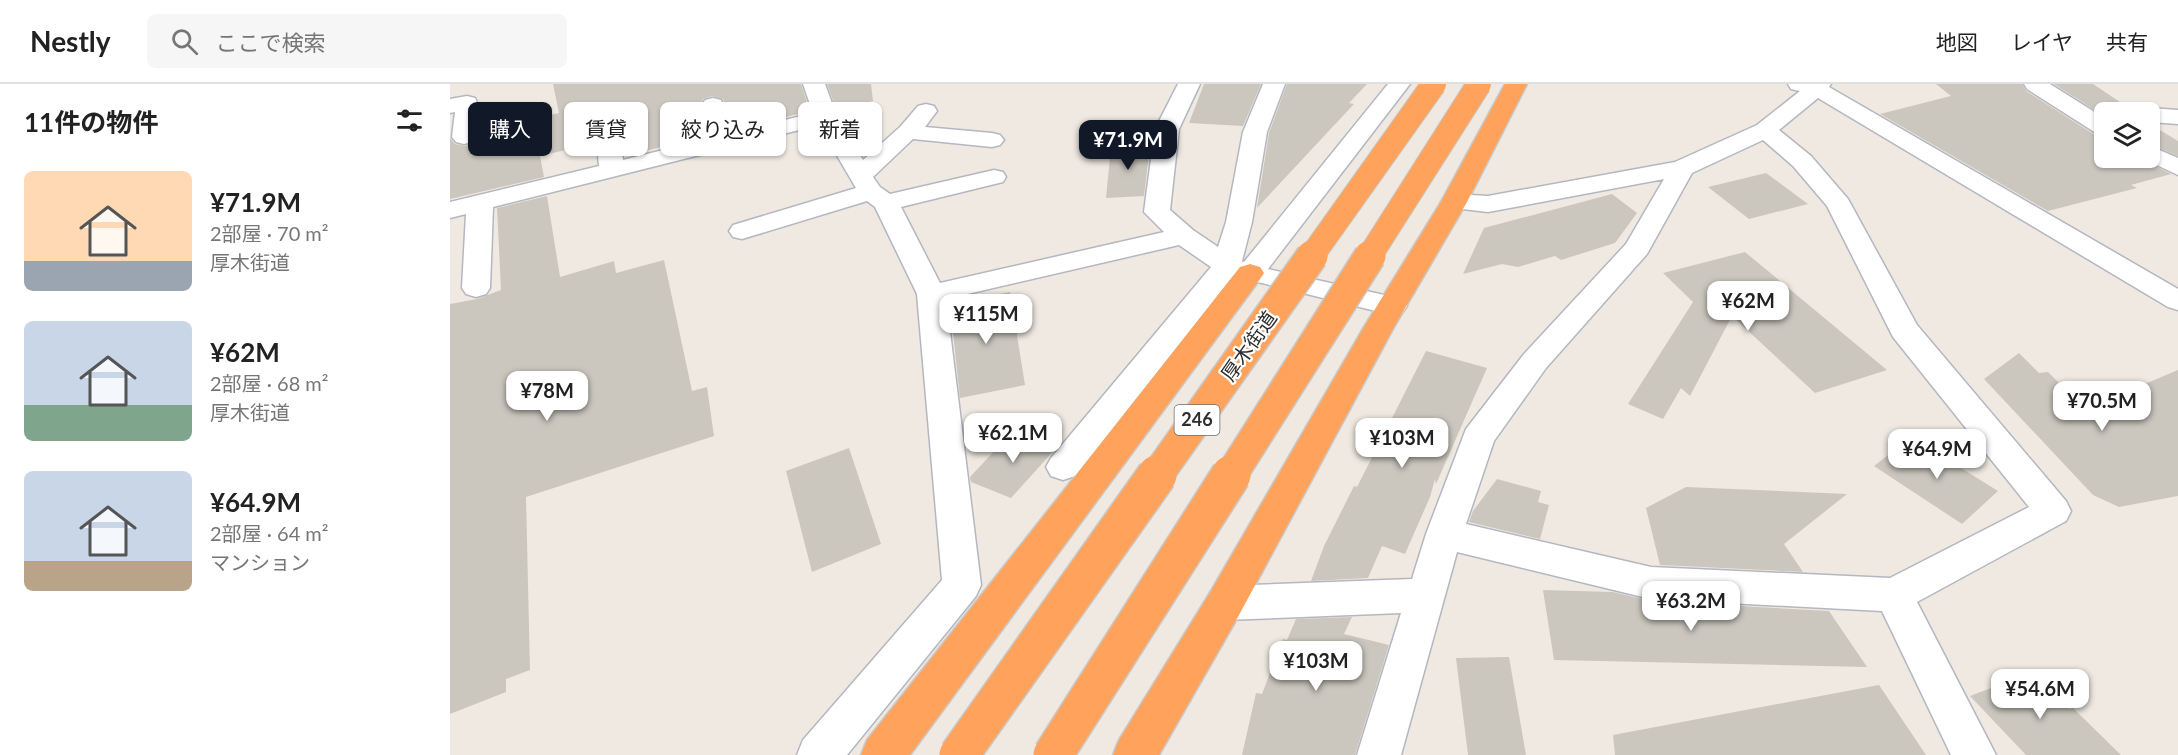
<!DOCTYPE html>
<html lang="ja">
<meta charset="utf-8">
<style>
:root{--surface:#fff;--page:#f6f6f6;--text:#222;--muted:#767676;--line:#e0e0e0;--accent:#111827}
body{margin:0;font-family:Lato,"Noto Sans JP",sans-serif;background:var(--page);color:var(--text);height:100vh;display:flex;flex-direction:column;font-size:22px;white-space:nowrap}
*{box-sizing:border-box;margin:0}
p{font-size:20px;color:var(--muted)}
.icon{flex:none;width:33px;height:33px;fill:none;stroke:currentColor;stroke-width:2;stroke-linecap:round;stroke-linejoin:round}
.map{position:relative;flex:1;overflow:hidden}
.panel{display:flex;flex-direction:column;background:var(--surface);width:450px}
.panel>*{flex:none}
.banner{position:absolute;left:18px;top:18px;width:570px;height:54px;display:flex;gap:12px}
.controls{position:absolute;left:1644px;top:18px;display:grid;gap:12px}
.controls a{display:grid;place-items:center;width:66px;height:66px;border-radius:9px;background:var(--surface);box-shadow:0 2px 4px #0004;font-size:30px}
.price{position:absolute;translate:-50% -51px;padding:0 14px;border-radius:12px;background:#fff;color:#222;font-size:20px;line-height:39px;filter:drop-shadow(0 2px 3px #0008)}
.price::after{content:'';position:absolute;left:50%;top:36px;width:18px;height:14px;margin-left:-9px;background:inherit;clip-path:polygon(0 0,100% 0,50% 100%)}
.price.on{background:var(--accent);color:#fff}
ul{padding:0;list-style:none}
li{display:flex;align-items:center;gap:18px;height:150px;padding:0 24px}
li span{display:grid;place-items:center;flex:none;width:168px;height:120px;border-radius:9px;color:#555}
li>.icon{margin-inline-start:auto}
span .icon{width:72px;height:72px;fill:#fffc;stroke-width:1}
li b{font-size:26px}
h2{display:flex;justify-content:space-between;align-items:center;height:72px;padding:0 24px;font-size:26px}
.chip{padding:0 21px;border-radius:9px;background:var(--surface);box-shadow:0 2px 4px #0004;font-size:21px;line-height:54px}
.chip.on{background:var(--accent);color:#fff}
header{display:flex;align-items:center;gap:36px;box-sizing:border-box;height:84px;padding:0 30px;background:var(--surface);border-bottom:2px solid var(--line)}
header strong{font-size:28px}
nav{display:flex;gap:33px;margin-inline-start:auto;font-size:21px}
.search{width:420px;height:54px;background:var(--page);display:flex;align-items:center;gap:15px;box-sizing:border-box;padding:0 21px;border-radius:9px;color:var(--muted);font-size:22px}
main{display:flex;flex:1;min-height:0}
.map>svg:first-child{display:block}
.building{fill:#cbc7bf}
.lines{fill:none;stroke-linecap:round;stroke-linejoin:round}
.minor-casing{stroke:#b4b7c1;stroke-width:3}
.highway-casing{stroke:#c9c9c9;stroke-width:3}
.minor{fill:#fff;fill-rule:evenodd}
.highway{fill:#ffa35c;fill-rule:evenodd}
.highway-bridge-far2-casing{stroke:#c9c9c9;stroke-width:26;stroke-linecap:butt}
.highway-bridge-far1-casing{stroke:#c9c9c9;stroke-width:34;stroke-linecap:butt}
.highway-bridge-casing{stroke:#c9c9c9;stroke-width:42;stroke-linecap:butt}
.highway-bridge-far2{stroke:#ffa35c;stroke-width:24}
.highway-bridge-far1{stroke:#ffa35c;stroke-width:31}
.highway-bridge{stroke:#ffa35c;stroke-width:39}
.labels{text-anchor:middle;stroke-width:4.5;stroke-linejoin:round;paint-order:stroke}
.shield{fill:#fff;stroke:#6d6d6d;stroke-width:1.5}
.shield-label{font-size:18px;font-weight:bold;fill:#2e2e2e}
.street-label{font-size:20px;fill:#2e2e2e;stroke:#fff}
</style>
<header>
<strong>Nestly</strong>
<div class="search"><svg class="icon" aria-label="search" viewBox="0 0 24 24"><circle cx="10" cy="10" r="6"/><path d="M15 15l6 6"/></svg>ここで検索</div>
<nav><a>地図</a><a>レイヤ</a><a>共有</a></nav>
</header>
<main>
<section class="panel">
<h2>11件の物件<svg class="icon" aria-label="filters" viewBox="0 0 24 24"><path d="M4 7h16M4 17h16"/><circle cx="9" cy="7" r="2"/><circle cx="15" cy="17" r="2"/></svg></h2>
<ul>
<li><span style="background:linear-gradient(#ffd9b3 75%,#9aa5b1 0)"><svg class="icon" aria-label="home" viewBox="0 0 24 24"><path d="M3 11l9-7 9 7M6 9v11h12V9"/></svg></span><div><b>¥71.9M</b><p>2部屋 · 70 m²</p><p>厚木街道</p></div></li>
<li><span style="background:linear-gradient(#c9d6e8 70%,#7fa58c 0)"><svg class="icon" aria-label="home" viewBox="0 0 24 24"><path d="M3 11l9-7 9 7M6 9v11h12V9"/></svg></span><div><b>¥62M</b><p>2部屋 · 68 m²</p><p>厚木街道</p></div></li>
<li><span style="background:linear-gradient(#c9d6e8 75%,#b9a48a 0)"><svg class="icon" aria-label="home" viewBox="0 0 24 24"><path d="M3 11l9-7 9 7M6 9v11h12V9"/></svg></span><div><b>¥64.9M</b><p>2部屋 · 64 m²</p><p>マンション</p></div></li>
</ul>
</section>
<div class="map">
<svg width="1728" height="671" viewBox="0 0 1728 671">
<rect width="100%" height="100%" fill="#efe9e1"/>
<path class="building" d="M 103,0 L 351,0 L 360,27 L 284,46 L 273,15 L 262,12 L 253,15 L 250,22 L 258,52 L 178,71 L 176,52 L 172,53 L 169,38 L 165,32 L 155,30 L 147,32 L 143,38 L 145,59 L 90,72 L 94,93 L 0,115 L 0,54 L 5,60 L 15,62 L 24,59 L 29,47 L 109,29 Z
M 377,0 L 421,0 L 423,17 L 386,25 Z
M 754,0 L 811,0 L 793,42 L 739,39 Z
M 837,0 L 917,0 L 899,19 L 904,20 L 807,124 L 819,49 Z
M 1486,0 L 1572,0 L 1576,7 L 1645,51 L 1654,53 L 1654,74 L 1690,74 L 1721,90 L 1681,101 L 1687,104 L 1598,127 L 1430,30 L 1501,12 Z
M 1604,0 L 1643,0 L 1685,28 L 1654,28 L 1654,32 Z
M 1700,40 L 1728,57 L 1728,72 L 1700,60 Z
M 700,61 L 694,112 L 656,114 L 661,63 Z
M 1316,89 L 1358,120 L 1299,135 L 1258,103 Z
M 1162,110 L 1187,129 L 1165,159 L 1111,176 L 1105,172 L 1068,183 L 1052,180 L 1013,190 L 1034,144 Z
M 97,112 L 110,193 L 164,177 L 166,189 L 214,176 L 242,307 L 257,303 L 264,352 L 76,413 L 80,586 L 56,595 L 56,608 L 0,630 L 0,220 L 27,215 L 51,206 L 47,124 Z
M 1295,168 L 1437,286 L 1365,309 L 1282,232 L 1240,312 L 1231,304 L 1213,335 L 1178,320 L 1243,218 L 1213,189 Z
M 560,208 L 575,301 L 510,314 L 500,220 Z
M 976,267 L 1037,284 L 986,400 L 985,395 L 980,413 L 955,470 L 932,462 L 918,494 L 861,497 L 874,462 L 904,402 L 907,403 Z
M 1569,269 L 1589,289 L 1598,288 L 1635,325 L 1728,286 L 1728,412 L 1669,423 L 1643,411 L 1534,295 Z
M 564,346 L 608,362 L 561,414 L 521,398 L 520,393 Z
M 1461,353 L 1548,407 L 1512,440 L 1424,382 Z
M 399,364 L 431,460 L 362,488 L 336,387 Z
M 1047,395 L 1091,407 L 1088,418 L 1099,421 L 1090,455 L 1019,438 L 1023,427 Z
M 1236,403 L 1397,410 L 1334,460 L 1353,488 L 1210,481 L 1196,424 Z
M 1093,506 L 1163,508 L 1201,517 L 1379,527 L 1417,583 L 1104,576 Z
M 902,533 L 894,550 L 939,561 L 905,671 L 792,671 L 806,609 L 812,610 L 833,555 L 837,556 L 846,535 Z
M 1059,573 L 1076,671 L 1018,671 L 1006,574 Z
M 1583,588 L 1619,625 L 1623,624 L 1671,671 L 1576,671 L 1520,612 Z
M 1429,601 L 1476,671 L 1165,671 L 1163,651 Z"/>
<g class="lines">
<g class="minor-casing">
<path id="minor" d="M 353,0 L 375,0 L 387,33 L 413,76 L 450,43 L 468,22 L 476,20 L 484,22 L 487,27 L 475,43 L 542,49 L 550,51 L 554,56 L 550,61 L 542,63 L 463,55 L 423,93 L 430,103 L 440,110 L 544,86 L 553,88 L 556,93 L 553,98 L 451,123 L 490,199 L 714,148 L 694,128 L 705,45 L 728,0 L 750,0 L 729,45 L 720,126 L 743,146 L 768,163 L 776,138 L 793,48 L 813,0 L 835,0 L 817,48 L 802,138 L 792,177 L 794,178 L 938,0 L 960,0 L 818,185 L 952,215 L 957,222 L 952,229 L 942,231 L 783,192 L 625,392 L 613,396 L 601,392 L 596,383 L 601,374 L 761,183 L 729,161 L 496,215 L 531,501 L 526,512 L 397,671 L 347,671 L 353,656 L 492,496 L 467,210 L 425,123 L 417,117 L 292,155 L 283,153 L 279,147 L 283,141 L 406,104 L 369,41 L 43,123 L 40,204 L 36,210 L 26,213 L 16,210 L 12,204 L 16,130 L 0,134 L 0,118 L 149,82 L 145,39 L 148,34 L 156,32 L 164,34 L 167,39 L 173,76 L 261,54 L 252,21 L 255,16 L 263,14 L 271,16 L 283,49 L 363,29 Z
M 1338,0 L 1381,0 L 1379,3 L 1728,205 L 1728,226 L 1718,223 L 1368,14 L 1329,46 L 1361,72 L 1398,115 L 1467,241 L 1616,417 L 1621,427 L 1616,437 L 1467,518 L 1546,671 L 1501,671 L 1432,527 L 1201,515 L 1007,468 L 951,671 L 907,671 L 951,529 L 775,536 L 761,531 L 755,519 L 761,507 L 775,502 L 962,495 L 976,450 L 1016,345 L 1074,270 L 1176,160 L 1214,95 L 1038,128 L 995,123 L 991,118 L 995,113 L 1004,110 L 1038,112 L 1225,78 L 1307,41 L 1350,7 L 1341,5 ZM 1313,56 L 1343,82 L 1377,122 L 1443,253 L 1579,423 L 1440,494 L 1201,483 L 1016,440 L 1044,357 L 1096,284 L 1197,170 L 1242,89 Z
M 1574,0 L 1600,0 L 1654,34 L 1654,51 L 1646,49 L 1577,5 Z
M 17,12 L 25,14 C 31,23 28,49 22,58 L 14,60 L 6,58 L 2,53 L 5,28 L 0,29 L 0,15 Z
M 1700,24 L 1728,26 L 1728,40 L 1700,38 L 1700,28 L 1690,28 Z
M 1700,62 L 1728,74 L 1728,91 L 1692,74 L 1700,74 Z"/>
</g>
<g class="highway-casing">
<path id="highway" d="M 1055,0 L 1077,0 L 1017,118 L 944,243 L 789,531 L 709,671 L 663,671 L 669,656 L 761,507 L 914,243 L 991,118 Z
M 800,180 L 810,183 L 814,189 L 810,195 L 460,671 L 411,671 L 417,656 L 790,183 Z"/>
</g>
<use href="#minor" class="minor"/>
<use href="#highway" class="highway"/>
<g class="highway-bridge-far2-casing">
<path id="highway-bridge-far2" d="M 861,173 L 984,0
M 919,173 L 1029,0"/>
</g>
<g class="highway-bridge-far1-casing">
<path id="highway-bridge-far1" d="M 706,393 L 862,172
M 780,393 L 920,172"/>
</g>
<g class="highway-bridge-casing">
<path id="highway-bridge" d="M 509,671 L 707,391
M 603,671 L 781,391"/>
</g>
<use href="#highway-bridge-far2" class="highway-bridge-far2"/>
<use href="#highway-bridge-far1" class="highway-bridge-far1"/>
<use href="#highway-bridge" class="highway-bridge"/>
</g>
<g class="labels">
<rect class="shield" x="724.5" y="321" width="45" height="30" rx="4.5"/>
<g class="shield-label">
<text x="747" y="342">246</text>
</g>
<g class="street-label">
<text transform="translate(799 262) rotate(-55)" y="7">厚木街道</text>
</g>
</g>
</svg>
<div class="controls">
<a><svg class="icon" aria-label="layers" viewBox="0 0 24 24"><path d="M12 4l9 5-9 5-9-5zM3 14l9 5 9-5"/></svg></a>
</div>
<b class="price on" style="left:678px;top:87px">¥71.9M</b>
<b class="price" style="left:1298px;top:248px">¥62M</b>
<b class="price" style="left:536px;top:261px">¥115M</b>
<b class="price" style="left:97px;top:338px">¥78M</b>
<b class="price" style="left:1652px;top:348px">¥70.5M</b>
<b class="price" style="left:563px;top:380px">¥62.1M</b>
<b class="price" style="left:952px;top:385px">¥103M</b>
<b class="price" style="left:1487px;top:396px">¥64.9M</b>
<b class="price" style="left:1241px;top:548px">¥63.2M</b>
<b class="price" style="left:866px;top:608px">¥103M</b>
<b class="price" style="left:1590px;top:636px">¥54.6M</b>
<div class="banner">
<a class="chip on">購入</a>
<a class="chip">賃貸</a>
<a class="chip">絞り込み</a>
<a class="chip">新着</a>
</div>
</div>
</main>
